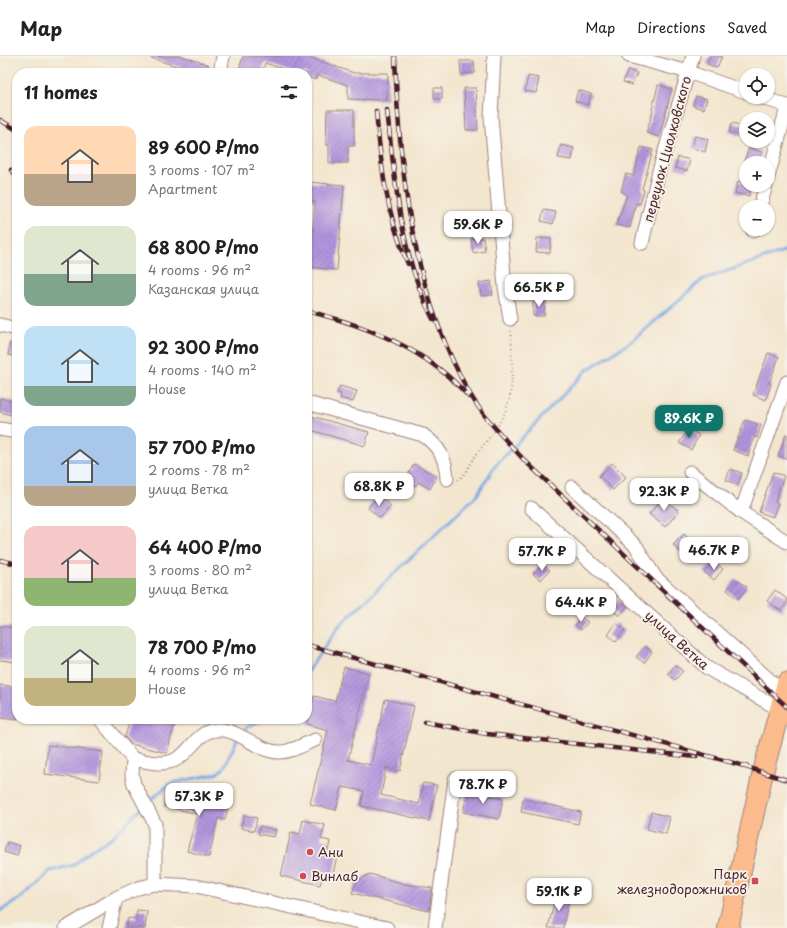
<!DOCTYPE html>
<meta charset="utf-8">
<style>
:root{--surface:#fff;--page:#f2f2f2;--text:#222;--muted:#767676;--line:#e0e0e0;--accent:#0f766e}
body{margin:0;font-family:"Playpen Sans",sans-serif;background:var(--page);color:var(--text);height:100vh;display:flex;flex-direction:column;font-size:15px;white-space:nowrap}
*{box-sizing:border-box;margin:0}
p{font-size:13px;color:var(--muted)}
.icon{flex:none;width:22px;height:22px;fill:none;stroke:currentColor;stroke-width:2;stroke-linecap:round;stroke-linejoin:round}
.map{position:relative;flex:1;overflow:hidden}
.drawer{position:absolute;left:12px;top:12px;width:300px;height:656px;display:flex;flex-direction:column;background:var(--surface);border-radius:16px;box-shadow:0 1px 3px #0004}
.drawer>*{flex:none}
.controls{position:absolute;left:739px;top:12px;display:grid;gap:8px}
.controls a{display:grid;place-items:center;width:36px;height:36px;border-radius:50%;background:var(--surface);box-shadow:0 1px 3px #0004;font-size:20px}
.price{position:absolute;translate:-50% -34px;padding:0 9px;border-radius:8px;background:#fff;color:#222;font-size:13px;line-height:26px;filter:drop-shadow(0 1px 2px #0008)}
.price::after{content:'';position:absolute;left:50%;top:24px;width:12px;height:9px;margin-left:-6px;background:inherit;clip-path:polygon(0 0,100% 0,50% 100%)}
.price.active{background:var(--accent);color:#fff}
ul{padding:0;list-style:none}
li{display:flex;align-items:center;gap:12px;height:100px;padding:0 12px}
li span{display:grid;place-items:center;flex:none;width:112px;height:80px;border-radius:12px;color:#555}
li>.icon{margin-inline-start:auto}
span .icon{width:48px;height:48px;fill:#fffc;stroke-width:1}
li b{font-size:17px}
h2{display:flex;justify-content:space-between;align-items:center;height:48px;padding:0 12px;font-size:17px}
header{display:flex;align-items:center;gap:24px;box-sizing:border-box;height:56px;padding:0 20px;background:var(--surface);border-bottom:1px solid var(--line)}
header strong{font-size:19px}
nav{display:flex;gap:22px;margin-inline-start:auto;font-size:14px}
.map>svg:first-child{display:block}
.lines{fill:none;stroke-linecap:round;stroke-linejoin:round}
.stream{stroke:#79a9e4;stroke-width:3}
.building{fill:url(#building-hatch)}
.minor-casing{stroke:#9e827d;stroke-width:15}
.highway-casing{stroke:#9e827d;stroke-width:22}
.path{stroke:#9e827d;stroke-width:1.5;stroke-dasharray:1 3;stroke-linecap:butt}
.minor{stroke:#fff;stroke-width:13}
.highway{stroke:#fbbb8d;stroke-width:20}
.rail-casing{stroke:#4a1f2b;stroke-width:4.5}
.rail{stroke:#f7f3e8;stroke-width:3;stroke-dasharray:9;stroke-linecap:butt}
.poi-dot{fill:#d1495b;stroke:#f7f3e8;stroke-width:1.5}
.labels{text-anchor:middle;stroke-width:3.5;stroke-linejoin:round;paint-order:stroke}
.street-label{font-size:13px;fill:#4a1f2b;stroke:#f7f3e8}
.poi-label{font-size:13px;fill:#4a1f2b;stroke:#f7f3e8;text-anchor:start}
</style>
<header>
<strong>Map</strong>
<nav><a>Map</a><a>Directions</a><a>Saved</a></nav>
</header>
<div class="map">
<svg width="787" height="872" viewBox="0 0 787 872">
<defs>
<pattern id="building-hatch" width="6" height="6" patternUnits="userSpaceOnUse"><rect width="6" height="6" fill="#b194de"/><path d="M-1 1l2-2M0 6l6-6M5 7l2-2" fill="none" stroke="#9278b4"/></pattern>
</defs>
<rect width="100%" height="100%" fill="#f7f3e8"/>
<filter id="ink" filterUnits="userSpaceOnUse"><feTurbulence type="fractalNoise" baseFrequency=".025" numOctaves="2"/><feDisplacementMap in="SourceGraphic" scale="8" xChannelSelector="R" yChannelSelector="G"/><feConvolveMatrix kernelMatrix="1 2 1 2 8 2 1 2 1" color-interpolation-filters="sRGB"/></filter>
<filter id="wash" filterUnits="userSpaceOnUse"><feTurbulence type="fractalNoise" baseFrequency=".012" numOctaves="4" result="noise"/><feDisplacementMap in="SourceGraphic" scale="16" xChannelSelector="R" yChannelSelector="G"/><feGaussianBlur stdDeviation="0.9" result="paint"/><feColorMatrix in="noise" values="0 0 0 0 0 0 0 0 0 0 0 0 0 0 0 0 0 1.4 0 .05"/><feComposite in="paint" operator="in"/></filter>
<g filter="url(#wash)">
<rect width="100%" height="100%" fill="#f3e6cf"/>
<g class="lines">
<path class="stream" d="M 307,616 L 339,570 L 477,439 L 495,410 L 587,314 L 632,285 L 702,224 L 787,194
M 241,678 L 247,671 L 265,663
M 147,747 L 171,727 L 216,718 L 223,713 L 238,682
M 0,855 L 20,843 L 50,815 L 74,809 L 91,794 L 111,782 L 143,751"/>
</g>
<g id="blocks">
<path class="building" d="M 151,0 L 182,0 L 209,9 L 207,17 L 198,17 L 151,2 Z
M 243,0 L 305,0 L 354,17 L 388,17 L 387,44 L 348,43 L 348,29 L 317,19 L 316,24 L 307,21 L 307,17 L 295,17 L 265,7 L 262,17 L 238,17 Z
M 710,0 L 722,0 L 717,12 L 707,8 Z
M 460,5 L 474,5 L 475,17 L 461,18 Z
M 628,14 L 637,17 L 632,29 L 623,26 Z
M 528,20 L 539,22 L 536,37 L 525,35 Z
M 658,29 L 672,33 L 659,81 L 646,77 L 653,55 L 652,54 Z
M 434,32 L 442,32 L 442,43 L 434,43 Z
M 464,32 L 476,32 L 478,74 L 466,74 Z
M 578,34 L 591,38 L 588,49 L 575,45 Z
M 696,40 L 707,43 L 704,53 L 693,50 Z
M 327,54 L 354,54 L 354,90 L 348,90 L 348,107 L 329,107 L 329,89 L 326,89 Z
M 732,67 L 744,70 L 740,80 L 729,76 Z
M 695,80 L 708,83 L 705,96 L 692,92 Z
M 561,89 L 574,92 L 572,104 L 558,102 Z
M 641,91 L 653,94 L 642,133 L 644,134 L 640,148 L 636,147 L 630,172 L 616,169 L 627,139 L 621,135 L 626,118 L 634,120 Z
M 749,92 L 762,96 L 758,107 L 744,105 Z
M 678,101 L 690,104 L 687,115 L 675,112 Z
M 738,125 L 746,127 L 746,129 L 752,129 L 749,140 L 735,137 Z
M 307,126 L 344,129 L 337,214 L 307,211 L 307,198 L 311,199 L 315,145 L 307,145 Z
M 544,154 L 556,156 L 553,168 L 541,165 Z
M 483,182 L 485,195 L 473,197 L 471,183 Z
M 537,182 L 551,183 L 550,197 L 536,196 Z
M 491,225 L 493,239 L 481,240 L 479,227 Z
M 533,244 L 545,244 L 544,260 L 533,260 Z
M 10,287 L 17,288 L 17,301 L 8,299 Z
M 768,297 L 779,301 L 769,327 L 771,328 L 766,344 L 753,339 Z
M 340,330 L 357,335 L 353,346 L 340,342 L 341,338 L 337,337 Z
M 0,342 L 17,346 L 15,360 L 0,356 Z
M 307,359 L 369,376 L 365,390 L 307,373 Z
M 745,364 L 761,369 L 757,382 L 754,381 L 748,400 L 733,394 Z
M 688,373 L 699,379 L 691,394 L 679,387 Z
M 786,378 L 787,378 L 787,403 L 778,400 Z
M 612,407 L 626,421 L 613,434 L 599,420 Z
M 414,408 L 437,420 L 430,433 L 418,426 L 416,430 L 405,424 Z
M 730,413 L 742,417 L 738,429 L 726,424 Z
M 773,416 L 784,420 L 775,446 L 778,447 L 773,461 L 759,456 Z
M 378,439 L 391,450 L 380,462 L 368,452 Z
M 663,442 L 679,455 L 665,471 L 649,458 Z
M 684,478 L 694,487 L 684,499 L 673,489 Z
M 714,505 L 723,513 L 714,524 L 704,516 Z
M 542,508 L 550,514 L 541,524 L 533,518 Z
M 736,523 L 747,531 L 738,543 L 727,534 Z
M 775,534 L 787,543 L 787,547 L 781,555 L 767,545 Z
M 620,545 L 627,551 L 619,560 L 612,553 Z
M 581,561 L 588,566 L 581,574 L 575,569 Z
M 616,567 L 625,574 L 616,586 L 608,579 Z
M 0,570 L 17,572 L 17,606 L 0,604 Z
M 645,590 L 652,596 L 644,607 L 636,601 Z
M 675,609 L 683,615 L 675,624 L 668,618 Z
M 344,611 L 369,617 L 348,704 L 371,709 L 385,643 L 414,650 L 400,715 L 386,712 L 381,739 L 419,748 L 423,727 L 437,729 L 429,765 L 361,750 L 364,735 L 342,731 L 336,754 L 310,748 L 328,674 L 307,668 L 314,640 L 335,645 Z
M 0,629 L 17,631 L 17,664 L 0,662 Z
M 130,663 L 176,663 L 167,697 L 131,688 L 125,681 Z
M 48,689 L 103,696 L 99,725 L 45,718 Z
M 168,732 L 229,746 L 225,764 L 218,762 L 209,801 L 187,795 L 197,758 L 164,750 Z
M 468,735 L 503,743 L 499,763 L 463,756 Z
M 523,743 L 581,756 L 578,768 L 521,756 Z
M 651,756 L 670,761 L 666,778 L 647,773 Z
M 244,759 L 257,762 L 254,775 L 241,772 Z
M 303,764 L 325,769 L 321,783 L 330,785 L 328,795 L 338,797 L 332,821 L 323,819 L 320,829 L 281,820 L 291,776 L 300,778 Z
M 260,770 L 276,774 L 274,781 L 258,778 Z
M 7,786 L 20,790 L 17,800 L 4,796 Z
M 370,818 L 405,828 L 432,832 L 429,855 L 352,837 L 357,825 Z
M 556,839 L 569,842 L 563,872 L 548,872 Z
M 137,854 L 147,855 L 145,872 L 126,872 L 128,862 L 136,863 Z"/>
</g>
</g>
<g filter="url(#ink)">
<use href="#blocks" fill-opacity="0" stroke="#9e827d" stroke-width="1"/>
<g class="lines">
<g class="minor-casing">
<path id="minor" d="M 494,0 L 491,61 L 505,231 L 510,263
M 629,0 L 688,16 L 746,36
M 220,17 L 223,0
M 760,41 L 787,50
M 768,121 L 787,52
M 760,151 L 766,129
M 753,175 L 753,173
M 642,187 L 659,115 L 693,0
M 0,269 L 17,273
M 307,347 L 423,379 C 440,391 446,403 447,423
M 0,373 L 17,376
M 690,416 L 741,456 L 787,486
M 572,431 L 636,490 L 655,521 L 784,637
M 531,452 L 707,612 L 779,653
M 741,456 L 787,326
M 100,663 L 133,703 L 132,719 L 134,728 L 155,768 L 155,828
M 133,703 C 144,705 158,709 169,706 C 189,702 195,676 215,674 C 238,671 256,695 278,696 C 290,697 304,688 315,684
M 66,872 L 116,842 L 138,832 L 155,828 L 196,830 L 387,872
M 109,872 L 116,842
M 435,872 L 455,723"/>
</g>
<g class="highway-casing">
<path id="highway" d="M 728,872 L 763,716 L 787,627"/>
</g>
<path class="path" d="M 458,424 C 466,419 470,407 475,400 C 487,384 501,369 507,351 C 514,333 512,294 511,274"/>
<use href="#minor" class="minor"/>
<use href="#highway" class="highway"/>
<g class="rail-casing">
<path id="rail" d="M 395,0 C 399,114 412,237 470,338 C 484,362 505,383 524,404 L 787,651
M 387,54 C 395,124 400,200 433,263
M 376,55 C 381,110 386,157 408,208
M 0,64 L 17,74
M 11,114 L 17,120
M 307,255 C 368,270 427,293 469,341
M 0,504 L 17,508
M 307,589 L 748,711
M 425,666 L 487,678 L 696,701
M 743,710 L 787,724"/>
</g>
<use href="#rail" class="rail"/>
</g>
</g>
<g class="poi-dot">
<circle cx="310" cy="796" r="4"/>
<circle cx="303" cy="820" r="4"/>
<rect x="751" y="821" width="8" height="8" rx="2"/>
</g>
<g class="labels">
<g class="street-label">
<text transform="translate(667 93) rotate(-75)" y="5">переулок Циолковского</text>
<text transform="translate(677 584) rotate(42)" y="5">улица Ветка</text>
</g>
<g class="poi-label">
<text x="318" y="801">Ани</text>
<text x="747" y="823" text-anchor="end">Парк<tspan x="747" dy="15">железнодорожников</tspan></text>
<text x="311" y="825">Винлаб</text>
</g>
</g>
</svg>
<div class="controls">
<a><svg class="icon" aria-label="locate" viewBox="0 0 24 24"><circle cx="12" cy="12" r="6"/><path d="M12 2v4M12 18v4M2 12h4M18 12h4"/></svg></a>
<a><svg class="icon" aria-label="layers" viewBox="0 0 24 24"><path d="M12 4l9 5-9 5-9-5zM3 14l9 5 9-5"/></svg></a>
<a>+</a>
<a>−</a>
</div>
<b class="price" style="left:478px;top:189px">59.6K ₽</b>
<b class="price" style="left:539px;top:252px">66.5K ₽</b>
<b class="price active" style="left:689px;top:383px">89.6K ₽</b>
<b class="price" style="left:379px;top:451px">68.8K ₽</b>
<b class="price" style="left:664px;top:456px">92.3K ₽</b>
<b class="price" style="left:714px;top:515px">46.7K ₽</b>
<b class="price" style="left:542px;top:516px">57.7K ₽</b>
<b class="price" style="left:581px;top:567px">64.4K ₽</b>
<b class="price" style="left:483px;top:749px">78.7K ₽</b>
<b class="price" style="left:199px;top:761px">57.3K ₽</b>
<b class="price" style="left:559px;top:856px">59.1K ₽</b>
<section class="drawer">
<h2>11 homes<svg class="icon" aria-label="filters" viewBox="0 0 24 24"><path d="M4 7h16M4 17h16"/><circle cx="9" cy="7" r="2"/><circle cx="15" cy="17" r="2"/></svg></h2>
<ul>
<li><span style="background:linear-gradient(#ffd9b3 60%,#b9a48a 0)"><svg class="icon" aria-label="home" viewBox="0 0 24 24"><path d="M3 11l9-7 9 7M6 9v11h12V9"/></svg></span><div><b>89 600 ₽/mo</b><p>3 rooms · 107 m²</p><p>Apartment</p></div></li>
<li><span style="background:linear-gradient(#dfe7d0 60%,#7fa58c 0)"><svg class="icon" aria-label="home" viewBox="0 0 24 24"><path d="M3 11l9-7 9 7M6 9v11h12V9"/></svg></span><div><b>68 800 ₽/mo</b><p>4 rooms · 96 m²</p><p>Казанская улица</p></div></li>
<li><span style="background:linear-gradient(#bfe0f5 75%,#7fa58c 0)"><svg class="icon" aria-label="home" viewBox="0 0 24 24"><path d="M3 11l9-7 9 7M6 9v11h12V9"/></svg></span><div><b>92 300 ₽/mo</b><p>4 rooms · 140 m²</p><p>House</p></div></li>
<li><span style="background:linear-gradient(#a9c7e8 75%,#b9a48a 0)"><svg class="icon" aria-label="home" viewBox="0 0 24 24"><path d="M3 11l9-7 9 7M6 9v11h12V9"/></svg></span><div><b>57 700 ₽/mo</b><p>2 rooms · 78 m²</p><p>улица Ветка</p></div></li>
<li><span style="background:linear-gradient(#f6c9c9 65%,#8fb573 0)"><svg class="icon" aria-label="home" viewBox="0 0 24 24"><path d="M3 11l9-7 9 7M6 9v11h12V9"/></svg></span><div><b>64 400 ₽/mo</b><p>3 rooms · 80 m²</p><p>улица Ветка</p></div></li>
<li><span style="background:linear-gradient(#dfe7d0 65%,#c2b280 0)"><svg class="icon" aria-label="home" viewBox="0 0 24 24"><path d="M3 11l9-7 9 7M6 9v11h12V9"/></svg></span><div><b>78 700 ₽/mo</b><p>4 rooms · 96 m²</p><p>House</p></div></li>
</ul>
</section>
</div>
